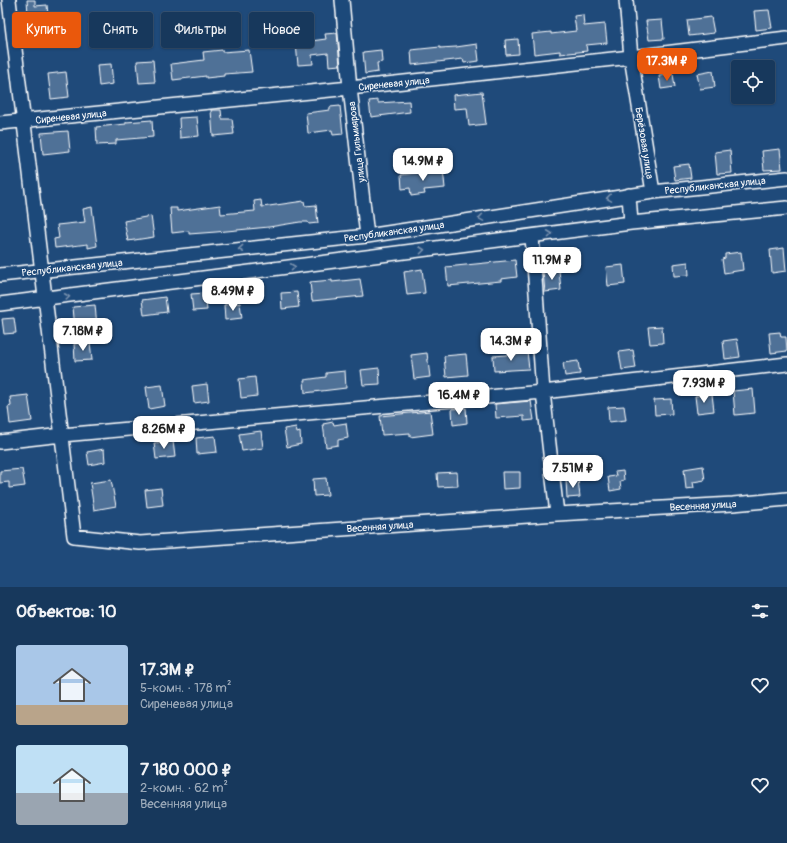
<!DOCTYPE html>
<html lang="ru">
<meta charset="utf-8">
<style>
:root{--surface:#17385c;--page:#244365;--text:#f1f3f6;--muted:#9eacbb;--line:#365272;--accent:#ea580c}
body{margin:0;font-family:Pangolin,sans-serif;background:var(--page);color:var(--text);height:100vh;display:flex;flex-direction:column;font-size:15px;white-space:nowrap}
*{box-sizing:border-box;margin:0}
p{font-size:13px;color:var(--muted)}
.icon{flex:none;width:22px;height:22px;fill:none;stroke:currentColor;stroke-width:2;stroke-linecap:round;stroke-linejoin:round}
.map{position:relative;height:587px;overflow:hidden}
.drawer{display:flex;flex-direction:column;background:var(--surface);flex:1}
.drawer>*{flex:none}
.hud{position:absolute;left:12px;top:12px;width:400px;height:36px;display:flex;gap:8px}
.buttons{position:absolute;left:731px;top:60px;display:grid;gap:8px}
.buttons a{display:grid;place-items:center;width:44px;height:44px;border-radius:4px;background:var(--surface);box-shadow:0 1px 3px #0004,0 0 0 1px var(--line);font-size:20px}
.price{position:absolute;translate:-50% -34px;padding:0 9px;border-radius:8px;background:#fff;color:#222;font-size:13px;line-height:26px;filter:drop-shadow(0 1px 2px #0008)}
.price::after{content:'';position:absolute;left:50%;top:24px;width:12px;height:9px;margin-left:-6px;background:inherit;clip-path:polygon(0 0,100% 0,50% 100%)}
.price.on{background:var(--accent);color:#fff}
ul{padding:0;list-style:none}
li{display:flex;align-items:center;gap:12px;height:100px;padding:0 16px}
li span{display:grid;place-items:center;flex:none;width:112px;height:80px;border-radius:4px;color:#555}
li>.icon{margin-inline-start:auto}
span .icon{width:48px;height:48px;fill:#fffc;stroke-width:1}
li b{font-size:17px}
h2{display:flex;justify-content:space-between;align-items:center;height:48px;padding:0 16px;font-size:17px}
.chip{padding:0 14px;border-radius:4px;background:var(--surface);box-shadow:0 1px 3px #0004,0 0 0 1px var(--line);font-size:14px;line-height:36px}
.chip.on{background:var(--accent);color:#fff}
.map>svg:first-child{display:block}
.building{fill:#507197;stroke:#fff}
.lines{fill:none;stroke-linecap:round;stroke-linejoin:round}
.minor-casing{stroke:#fff;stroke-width:16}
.minor{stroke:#1f4a7a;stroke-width:13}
.oneway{stroke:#7992af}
.labels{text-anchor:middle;stroke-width:3;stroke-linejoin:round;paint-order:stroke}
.street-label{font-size:10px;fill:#fff;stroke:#1f4a7a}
</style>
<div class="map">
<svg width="787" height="587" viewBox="0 0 787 587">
<rect width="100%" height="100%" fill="#1f4a7a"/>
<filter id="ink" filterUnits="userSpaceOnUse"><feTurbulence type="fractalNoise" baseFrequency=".025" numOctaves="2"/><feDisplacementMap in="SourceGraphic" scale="8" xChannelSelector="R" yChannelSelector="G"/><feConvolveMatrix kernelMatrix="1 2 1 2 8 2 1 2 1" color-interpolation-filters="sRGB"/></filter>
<g filter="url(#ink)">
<path class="building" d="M 27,0 L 35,0 L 35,6 L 47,5 L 49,26 L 29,28 Z
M 769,10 L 772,28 L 756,30 L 754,11 Z
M 583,15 L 584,26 L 605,24 L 607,43 L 586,45 L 587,51 L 560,54 L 560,51 L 534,54 L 532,34 L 551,32 L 551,34 L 576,31 L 574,16 Z
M 711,17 L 714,33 L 689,36 L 687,20 Z
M 662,20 L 664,39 L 649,40 L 646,21 Z
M 337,33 L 340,65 L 329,66 L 328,53 L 312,55 L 313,64 L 298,65 L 296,43 L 326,39 L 325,34 Z
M 518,39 L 519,54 L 506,55 L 505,40 Z
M 477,44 L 479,61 L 464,63 L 463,59 L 412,65 L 411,50 L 440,47 L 440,48 L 456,47 Z
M 222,50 L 222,52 L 249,50 L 252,72 L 224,74 L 224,76 L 206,78 L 206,76 L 173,80 L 171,64 L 204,60 L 203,52 Z
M 381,50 L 382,62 L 377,63 L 378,72 L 365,74 L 363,52 Z
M 153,60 L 155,82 L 139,83 L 137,61 Z
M 111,64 L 113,84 L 99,86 L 97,65 Z
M 713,71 L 715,87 L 700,89 L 697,74 Z
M 66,72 L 69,97 L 51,99 L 48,74 Z
M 673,74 L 675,87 L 661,89 L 659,76 Z
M 482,92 L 486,124 L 469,126 L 467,108 L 454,109 L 453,95 Z
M 378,100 L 378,103 L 409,101 L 410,112 L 371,117 L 369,101 Z
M 340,106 L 343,134 L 333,135 L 332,130 L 308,133 L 306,113 L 330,110 L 330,107 Z
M 211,110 L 221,110 L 222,119 L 232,119 L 234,134 L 213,136 Z
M 197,117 L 199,136 L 180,138 L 179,118 Z
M 152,120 L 153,137 L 116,140 L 116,144 L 97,145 L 96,127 L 126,124 L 126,122 Z
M 68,131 L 70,151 L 43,154 L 41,133 Z
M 780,149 L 782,169 L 764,170 L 762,151 Z
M 730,150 L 732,173 L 717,174 L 715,152 Z
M 689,164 L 691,178 L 675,180 L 673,166 Z
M 443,169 L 445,188 L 424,190 L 425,194 L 411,196 L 410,188 L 402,189 L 401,175 Z
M 261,200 L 262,207 L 304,201 L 305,206 L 316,205 L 318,223 L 309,224 L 308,222 L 300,222 L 269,227 L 216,232 L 189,234 L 189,231 L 172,233 L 170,208 L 177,208 L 177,211 L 220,205 L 221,214 L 255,211 L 254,201 Z
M 92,207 L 97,246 L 88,248 L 88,244 L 55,248 L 54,239 L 59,238 L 57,225 L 85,222 L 83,209 Z
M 151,216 L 154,237 L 128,241 L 124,221 Z
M 784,248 L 786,271 L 772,273 L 770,250 Z
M 741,252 L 743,270 L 724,273 L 722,259 L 725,258 L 725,254 Z
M 515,260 L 517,277 L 501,279 L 501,281 L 448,286 L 446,267 Z
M 688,262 L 689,275 L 674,276 L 673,264 Z
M 623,265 L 625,284 L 608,286 L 606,267 Z
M 422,269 L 425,293 L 407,295 L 404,272 Z
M 559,270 L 561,290 L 545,292 L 543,272 Z
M 360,279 L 363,296 L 312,301 L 310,282 L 332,280 L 332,282 Z
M 297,292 L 299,307 L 282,309 L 281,293 Z
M 205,293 L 207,310 L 193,311 L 191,294 Z
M 165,297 L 167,312 L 144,315 L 142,300 Z
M 240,303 L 242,318 L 225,320 L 224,305 Z
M 95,305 L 97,326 L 75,329 L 73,307 Z
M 14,318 L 16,333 L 4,334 L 2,319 Z
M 662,326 L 663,343 L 650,344 L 648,327 Z
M 780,332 L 781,337 L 786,337 L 787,351 L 771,353 L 769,333 Z
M 737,339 L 740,357 L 725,359 L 723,341 Z
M 90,342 L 92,360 L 75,361 L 74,344 Z
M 633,350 L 636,368 L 622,370 L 619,352 Z
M 527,351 L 529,369 L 494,371 L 493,356 L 519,354 L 519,352 Z
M 427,353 L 430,377 L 414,379 L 411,355 Z
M 466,354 L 468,375 L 446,377 L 444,356 Z
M 578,361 L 580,374 L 565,376 L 563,363 Z
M 379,368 L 380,384 L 363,385 L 361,370 Z
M 345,371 L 346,388 L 305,393 L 304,380 L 326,377 L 326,373 Z
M 255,377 L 257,396 L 241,398 L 239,379 Z
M 207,384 L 209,401 L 194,403 L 192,386 Z
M 162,385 L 165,406 L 149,409 L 146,387 Z
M 753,389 L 755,413 L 735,415 L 733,391 Z
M 712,394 L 714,411 L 697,413 L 695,396 Z
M 28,395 L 32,421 L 10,424 L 8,407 L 11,406 L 10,397 Z
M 671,399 L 672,414 L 655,415 L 654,400 Z
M 531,401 L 534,420 L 524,421 L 524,416 L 496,418 L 495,404 Z
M 624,406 L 626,420 L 609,422 L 608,407 Z
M 466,408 L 467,423 L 453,425 L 452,409 Z
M 430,411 L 433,434 L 410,437 L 410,433 L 382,435 L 380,416 Z
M 333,422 L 334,425 L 346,423 L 348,438 L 338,440 L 338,445 L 326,447 L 323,424 Z
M 296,427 L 297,433 L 300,432 L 301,444 L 287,447 L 284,429 Z
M 261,431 L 263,448 L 242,451 L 239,434 Z
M 215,436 L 217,452 L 197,454 L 196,438 Z
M 173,441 L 175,457 L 156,459 L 154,443 Z
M 104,449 L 105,462 L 89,465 L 87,452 Z
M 703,466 L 705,480 L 693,482 L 694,488 L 686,489 L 684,469 Z
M 22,469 L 25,486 L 9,488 L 9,482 L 0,483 L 0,471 Z
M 623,471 L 624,480 L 620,481 L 621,489 L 610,491 L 608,477 L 616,476 L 615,472 Z
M 457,472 L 458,486 L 438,487 L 437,473 Z
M 502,472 L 520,472 L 520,488 L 503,489 Z
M 326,478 L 328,495 L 314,496 L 313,479 Z
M 578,479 L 580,497 L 567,498 L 566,480 Z
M 111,480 L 116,506 L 94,510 L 90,483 Z
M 161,488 L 163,505 L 147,507 L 145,490 Z"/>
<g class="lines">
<g class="minor-casing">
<path id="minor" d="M 9,0 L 74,536 L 140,543 L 557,514 L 733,504 L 787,499
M 342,0 L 350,88 L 367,236
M 626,0 L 631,57 L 653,192
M 0,123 L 350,88 L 631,57 L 787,38
M 629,195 L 631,223
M 532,236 L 543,392 L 557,514
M 0,275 L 367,236 L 653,192 L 787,178
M 0,304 L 631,223 L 787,208
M 0,442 L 62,435 L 543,392 L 787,364"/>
</g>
<use href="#minor" class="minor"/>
</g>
<defs><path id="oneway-chevron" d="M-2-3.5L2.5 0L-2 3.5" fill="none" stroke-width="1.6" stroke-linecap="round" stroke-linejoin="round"/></defs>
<g class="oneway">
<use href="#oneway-chevron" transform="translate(609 198) rotate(171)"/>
<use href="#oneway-chevron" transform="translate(481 218) rotate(171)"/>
<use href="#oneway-chevron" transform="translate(550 234) rotate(-7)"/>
<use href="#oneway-chevron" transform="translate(241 249) rotate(174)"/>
<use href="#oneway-chevron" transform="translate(422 250) rotate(-7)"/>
<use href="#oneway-chevron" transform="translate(293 267) rotate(-7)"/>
<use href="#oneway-chevron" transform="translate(67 297) rotate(-7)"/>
</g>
</g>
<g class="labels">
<g class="street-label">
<text transform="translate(394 83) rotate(-6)" y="4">Сиреневая улица</text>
<text transform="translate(71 116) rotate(-6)" y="4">Сиреневая улица</text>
<text transform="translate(356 142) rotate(-97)" y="4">улица Гильмиярова</text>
<text transform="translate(645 143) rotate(81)" y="4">Берёзовая улица</text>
<text transform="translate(715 185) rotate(-6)" y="4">Республиканская улица</text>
<text transform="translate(394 231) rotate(-8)" y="4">Республиканская улица</text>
<text transform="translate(72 267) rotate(-6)" y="4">Республиканская улица</text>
<text transform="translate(703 505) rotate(-3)" y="4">Весенняя улица</text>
<text transform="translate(380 526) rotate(-4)" y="4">Весенняя улица</text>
</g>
</g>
</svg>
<div class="buttons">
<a><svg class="icon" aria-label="locate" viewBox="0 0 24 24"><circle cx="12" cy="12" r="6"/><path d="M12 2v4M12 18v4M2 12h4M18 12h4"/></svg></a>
</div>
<b class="price on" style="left:667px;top:82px">17.3M ₽</b>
<b class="price" style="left:423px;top:182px">14.9M ₽</b>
<b class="price" style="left:552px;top:281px">11.9M ₽</b>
<b class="price" style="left:233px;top:312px">8.49M ₽</b>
<b class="price" style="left:83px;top:352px">7.18M ₽</b>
<b class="price" style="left:511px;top:362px">14.3M ₽</b>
<b class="price" style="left:704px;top:404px">7.93M ₽</b>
<b class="price" style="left:459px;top:416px">16.4M ₽</b>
<b class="price" style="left:164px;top:450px">8.26M ₽</b>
<b class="price" style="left:573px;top:489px">7.51M ₽</b>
<div class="hud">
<a class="chip on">Купить</a>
<a class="chip">Снять</a>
<a class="chip">Фильтры</a>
<a class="chip">Новое</a>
</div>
</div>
<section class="drawer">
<h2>Объектов: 10<svg class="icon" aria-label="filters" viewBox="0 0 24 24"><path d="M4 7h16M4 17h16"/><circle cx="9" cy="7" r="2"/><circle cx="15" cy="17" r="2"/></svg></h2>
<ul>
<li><span style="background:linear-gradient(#a9c7e8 75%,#b9a48a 0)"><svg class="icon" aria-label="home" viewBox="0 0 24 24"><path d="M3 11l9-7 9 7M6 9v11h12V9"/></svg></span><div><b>17.3M ₽</b><p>5-комн. · 178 m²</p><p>Сиреневая улица</p></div><svg class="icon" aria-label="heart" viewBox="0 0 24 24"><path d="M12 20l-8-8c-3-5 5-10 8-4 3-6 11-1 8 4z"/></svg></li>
<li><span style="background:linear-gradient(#bfe0f5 60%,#9aa5b1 0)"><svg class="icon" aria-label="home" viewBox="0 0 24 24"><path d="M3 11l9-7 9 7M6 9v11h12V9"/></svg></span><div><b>7 180 000 ₽</b><p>2-комн. · 62 m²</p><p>Весенняя улица</p></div><svg class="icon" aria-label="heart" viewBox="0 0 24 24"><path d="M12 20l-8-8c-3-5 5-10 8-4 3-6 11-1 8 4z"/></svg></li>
</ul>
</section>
